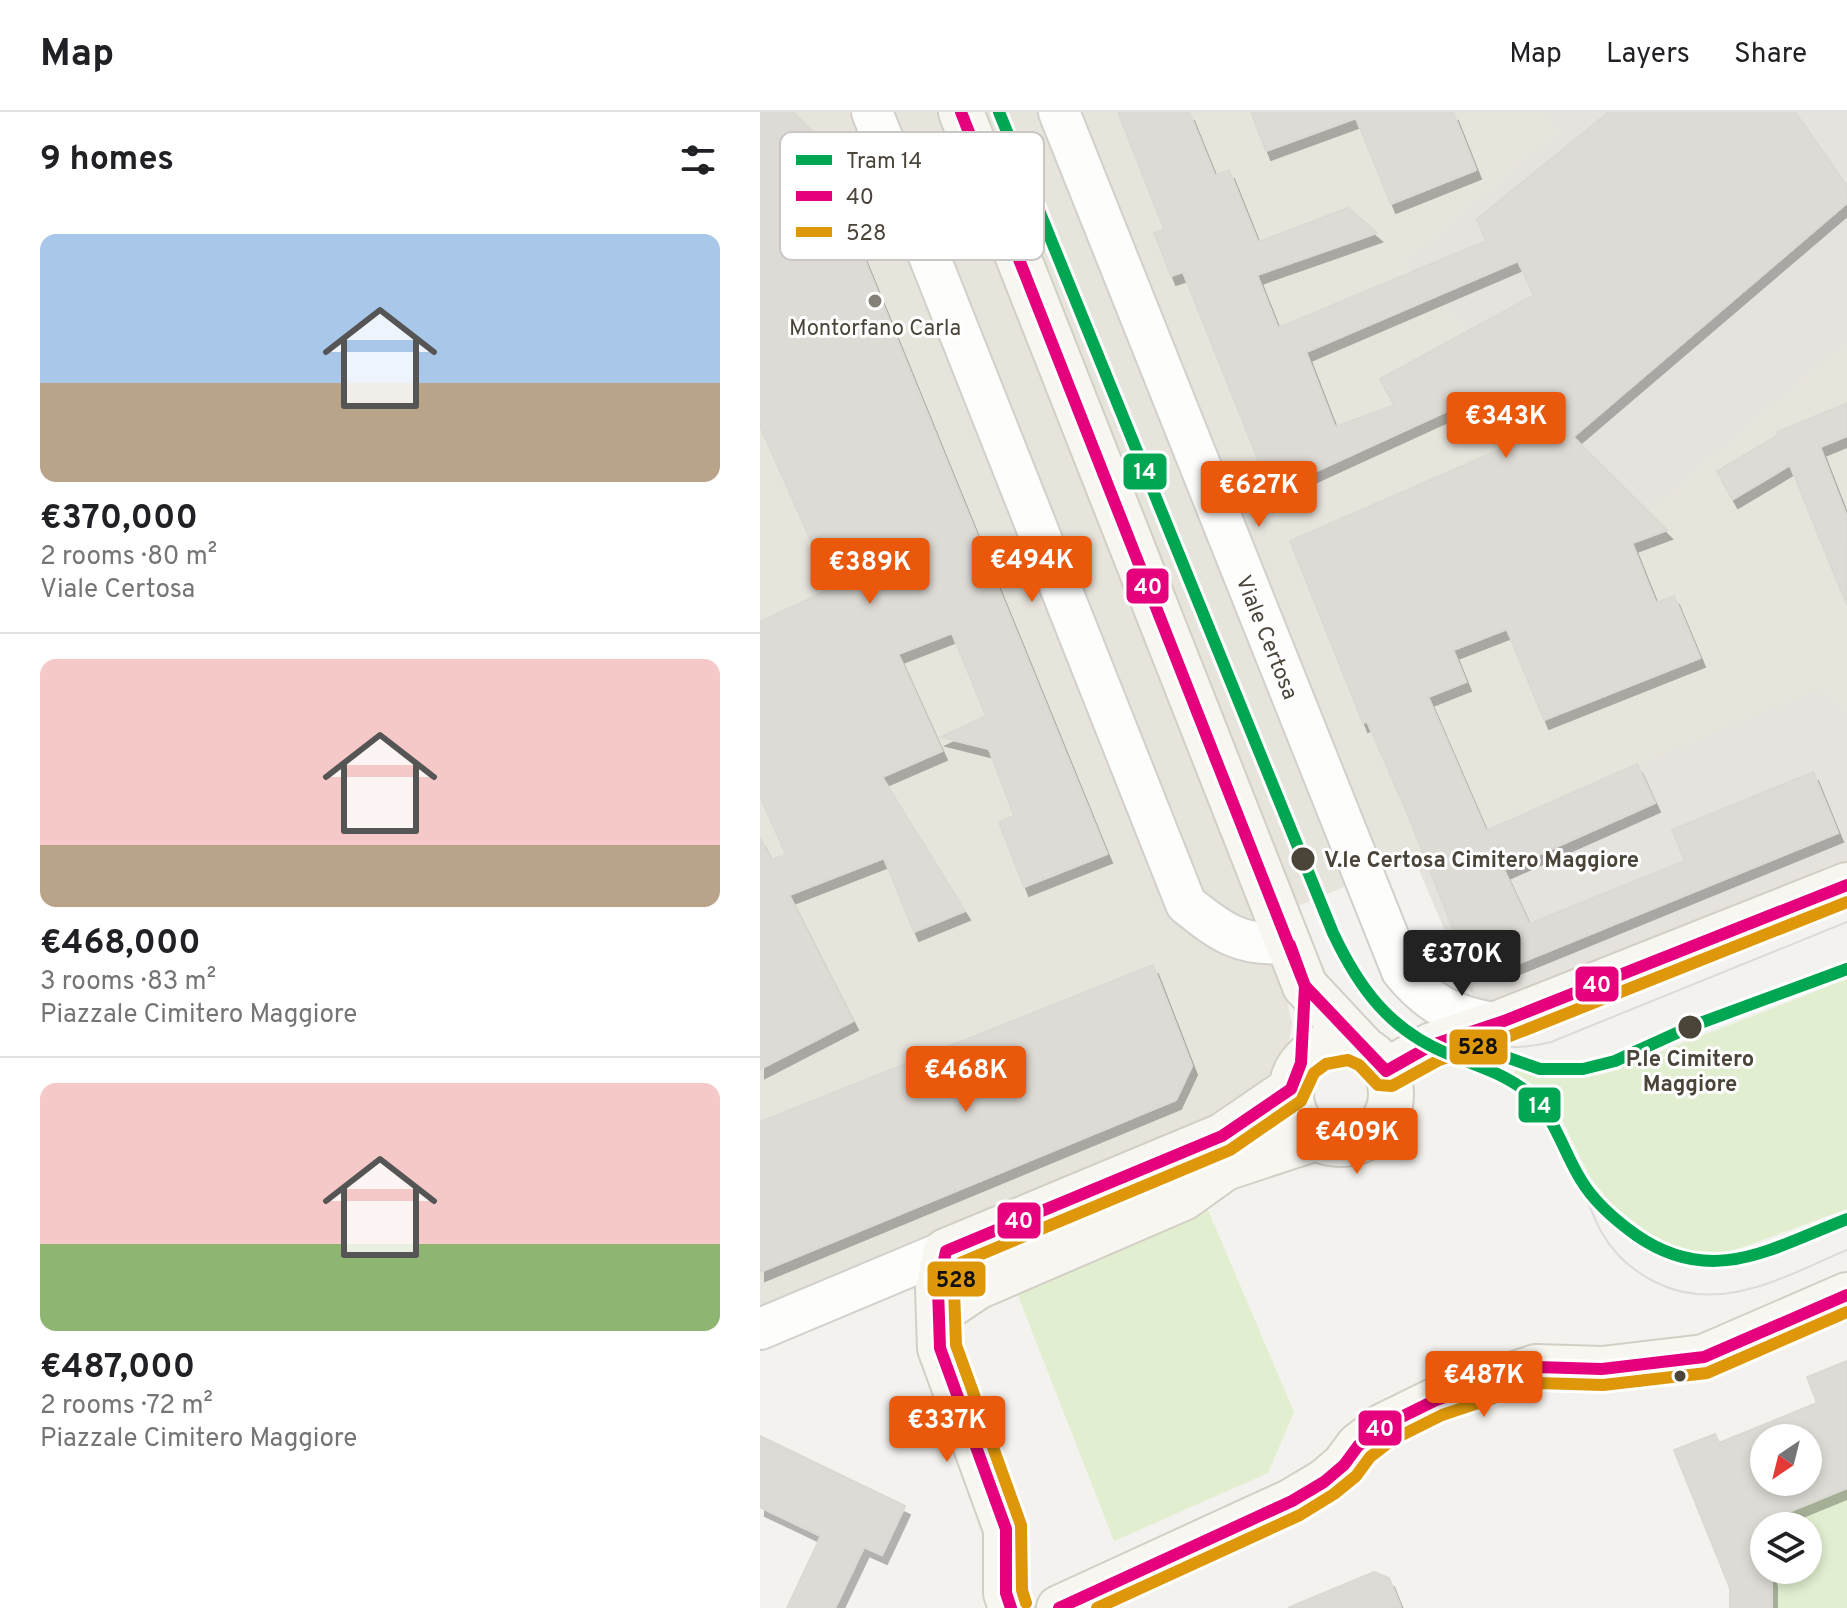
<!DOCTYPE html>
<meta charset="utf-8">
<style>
:root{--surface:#fff;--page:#f6f6f6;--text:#202124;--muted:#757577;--line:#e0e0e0;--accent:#ea580c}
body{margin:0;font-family:Overpass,sans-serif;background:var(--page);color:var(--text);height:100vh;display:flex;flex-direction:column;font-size:30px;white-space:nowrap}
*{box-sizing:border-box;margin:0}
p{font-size:26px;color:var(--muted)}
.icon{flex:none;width:44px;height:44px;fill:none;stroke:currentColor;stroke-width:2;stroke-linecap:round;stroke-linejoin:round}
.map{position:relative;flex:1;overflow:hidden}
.panel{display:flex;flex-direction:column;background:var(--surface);width:760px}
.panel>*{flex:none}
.needle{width:52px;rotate:215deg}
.buttons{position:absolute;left:990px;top:1312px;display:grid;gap:16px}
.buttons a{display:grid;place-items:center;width:72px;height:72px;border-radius:50%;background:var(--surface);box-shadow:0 4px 12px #0003;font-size:40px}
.price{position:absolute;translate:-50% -68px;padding:0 18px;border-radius:8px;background:var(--accent);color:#fff;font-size:26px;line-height:52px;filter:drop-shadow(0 2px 4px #0008)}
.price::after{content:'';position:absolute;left:50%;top:48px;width:24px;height:18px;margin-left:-12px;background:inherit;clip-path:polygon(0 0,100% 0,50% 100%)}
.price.current{background:#222;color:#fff}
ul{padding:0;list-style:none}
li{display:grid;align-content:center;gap:16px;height:424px;padding:0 40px}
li+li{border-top:2px solid var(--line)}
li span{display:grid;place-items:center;height:248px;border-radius:16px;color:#555}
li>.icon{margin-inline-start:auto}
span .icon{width:144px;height:144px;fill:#fffc;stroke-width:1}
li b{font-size:34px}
h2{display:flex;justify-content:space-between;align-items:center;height:96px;padding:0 40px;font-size:34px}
header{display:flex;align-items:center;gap:48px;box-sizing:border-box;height:112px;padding:0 40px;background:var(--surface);border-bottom:2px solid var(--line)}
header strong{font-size:38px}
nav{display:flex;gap:44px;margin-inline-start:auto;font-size:28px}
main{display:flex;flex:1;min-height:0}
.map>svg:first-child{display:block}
.residential{fill:#e7e4dc}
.industrial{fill:#e6e2de}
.green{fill:#e1eecf;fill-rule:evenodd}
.building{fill:#dedbd6;stroke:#dcd9d4;stroke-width:2;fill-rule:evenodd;filter:url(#shadow)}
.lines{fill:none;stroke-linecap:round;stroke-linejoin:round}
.minor-casing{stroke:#d2d0cb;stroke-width:44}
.secondary-casing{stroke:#d3cfc5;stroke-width:48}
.minor{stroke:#fdfdfc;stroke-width:40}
.secondary{stroke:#f7f6f1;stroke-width:44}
.tram{stroke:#dbdbda;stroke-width:2}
.bus-1-casing{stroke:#fff;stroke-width:18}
.bus-2-casing{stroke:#fff;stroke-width:18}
.bus-1{stroke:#e5007d;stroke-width:12}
.bus-2{stroke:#dd9709;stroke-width:12}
.tram-1-casing{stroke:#fff;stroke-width:18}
.tram-1{stroke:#00a651;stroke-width:12}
.poi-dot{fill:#868178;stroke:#fff;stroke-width:3}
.stop-dot{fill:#4b4439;stroke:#fff;stroke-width:3}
.labels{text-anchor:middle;stroke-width:6;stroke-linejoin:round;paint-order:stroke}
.poi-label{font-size:22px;fill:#4b4439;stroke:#fff}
.street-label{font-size:22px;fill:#4b4439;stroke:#fff}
.stop-label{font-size:22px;font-weight:bold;fill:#4b4439;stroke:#fff;text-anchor:start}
.key{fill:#fff;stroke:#c9c7c4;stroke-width:2}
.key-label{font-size:22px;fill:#4b4439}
.line-badge{stroke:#fff;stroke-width:3}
.badge-label{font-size:22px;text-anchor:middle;font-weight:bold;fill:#fff}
.pale-badge-label{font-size:22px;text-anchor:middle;font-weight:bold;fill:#111}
</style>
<header>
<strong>Map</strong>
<nav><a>Map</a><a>Layers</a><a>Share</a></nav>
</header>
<main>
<section class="panel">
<h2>9 homes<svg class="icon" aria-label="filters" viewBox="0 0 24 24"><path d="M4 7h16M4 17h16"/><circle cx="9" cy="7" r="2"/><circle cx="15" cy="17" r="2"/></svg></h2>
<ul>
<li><span style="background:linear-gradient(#a9c7e8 60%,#b9a48a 0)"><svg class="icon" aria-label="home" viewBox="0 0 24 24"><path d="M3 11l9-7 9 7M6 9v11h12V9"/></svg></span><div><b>€370,000</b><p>2 rooms · 80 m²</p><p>Viale Certosa</p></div></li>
<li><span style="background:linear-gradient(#f6c9c9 75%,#b9a48a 0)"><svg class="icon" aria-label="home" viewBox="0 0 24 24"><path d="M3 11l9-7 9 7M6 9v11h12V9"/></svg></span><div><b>€468,000</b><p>3 rooms · 83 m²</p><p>Piazzale Cimitero Maggiore</p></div></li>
<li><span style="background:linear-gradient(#f6c9c9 65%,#8fb573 0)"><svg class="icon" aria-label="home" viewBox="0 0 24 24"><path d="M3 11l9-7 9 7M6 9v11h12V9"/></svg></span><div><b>€487,000</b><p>2 rooms · 72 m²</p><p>Piazzale Cimitero Maggiore</p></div></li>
</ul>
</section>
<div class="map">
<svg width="1087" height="1496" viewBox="0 0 1087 1496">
<defs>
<filter id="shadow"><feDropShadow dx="5" dy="9" stdDeviation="0" flood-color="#0004"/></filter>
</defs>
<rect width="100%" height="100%" fill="#f4f2ee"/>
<path class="residential" d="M 0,0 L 195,0 L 527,889 L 532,911 L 528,934 L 494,986 L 0,1215 Z
M 206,0 L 783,0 L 798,19 L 644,151 L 888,400 L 1087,229 L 1087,604 L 1061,578 L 526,799 Z"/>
<path class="industrial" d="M 783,0 L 1087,0 L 1087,229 L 888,400 L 644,151 L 798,19 Z
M 1061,577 L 1087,604 L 1087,768 L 764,896 L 715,890 L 654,746 Z"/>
<path class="green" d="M 1087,867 L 1087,1097 L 964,1142 L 942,1143 L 918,1137 L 886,1119 L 851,1092 L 830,1065 L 795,994 L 754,963 L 756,957 C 793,967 811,970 849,960 Z
M 425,1044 L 534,1300 L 508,1361 L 354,1429 L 237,1130 Z
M 1087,1249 L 1087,1496 L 969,1496 L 970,1472 L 914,1338 L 955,1322 L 959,1331 L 1057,1291 L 1047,1265 ZM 1004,1326 L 1048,1326 L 1048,1370 L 1004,1370 ZM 1004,1414 L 1048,1414 L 1048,1458 L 1004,1458 Z"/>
<path class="building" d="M 0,0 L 33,0 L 52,19 L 347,742 L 264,775 L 239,710 L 254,704 L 229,637 L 181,625 L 226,604 L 192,521 L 138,542 L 182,639 L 122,665 L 205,799 L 154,820 L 124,746 L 29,783 L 93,909 L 0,957 L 0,726 L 11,748 L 26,743 L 0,684 L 0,510 L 72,476 L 0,314 Z
M 358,0 L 429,0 L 455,64 L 469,58 L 498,130 L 588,96 L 617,121 L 497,163 L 518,216 L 726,129 L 717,107 L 849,0 L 1035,0 L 1087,74 L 1087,91 L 813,325 L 907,418 L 872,431 L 896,491 L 914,484 L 940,546 L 784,608 L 747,517 L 693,538 L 706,570 L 668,585 L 726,719 L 877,652 L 895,691 L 744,758 L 769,812 L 925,749 L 912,718 L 1053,660 L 1078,721 L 740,859 L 703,842 L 645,696 L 607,609 L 603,611 L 530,429 L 753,332 L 720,284 L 511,380 L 423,160 L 411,164 L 394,121 L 404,117 ZM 758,149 L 774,183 L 620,267 L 635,293 L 575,315 L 546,240 Z
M 491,0 L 693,0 L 716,58 L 631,92 L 596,6 L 506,39 Z
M 1087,291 L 1087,324 L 1060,335 L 1087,405 L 1086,491 L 1030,353 L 973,387 L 957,359 L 1018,323 L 1017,320 Z
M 393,853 L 432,954 L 416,988 L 0,1160 L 0,1010 Z
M 1087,1249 L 1087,1376 L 1004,1410 L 1004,1458 L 1010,1458 L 1012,1466 L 1012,1496 L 970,1496 L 970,1476 L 914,1338 L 955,1322 L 959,1331 L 1057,1291 L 1047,1265 ZM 1004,1326 L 1048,1326 L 1048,1370 L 1004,1370 Z
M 0,1324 L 145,1394 L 122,1443 L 104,1435 L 75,1496 L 27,1496 L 61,1424 L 0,1395 Z
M 614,1460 L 629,1466 L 641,1496 L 528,1496 Z"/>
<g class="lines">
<g class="minor-casing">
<path id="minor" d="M 112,0 L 426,792 C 462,821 481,835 529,831
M 299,0 L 642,859 C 668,891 693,905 734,911
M 0,1217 L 186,1139"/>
</g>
<g class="secondary-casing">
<path id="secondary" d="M 201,0 L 545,874 L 603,936
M531 982a50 50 0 1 1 100 0a50 50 0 1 1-100 0Z
M 626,959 L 672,933 L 744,909 L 1087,773
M 180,1200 L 217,1175 L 423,1086 L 465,1056 L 556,1026
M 251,1496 L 246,1481 L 246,1417 L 180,1236 L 178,1177 L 186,1139 L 462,1024 L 531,977
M 299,1496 L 532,1389 L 564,1370 L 584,1353 L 598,1334 L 623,1314 L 676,1288 L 776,1255 L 842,1257 L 944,1245 L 1087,1183"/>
</g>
<use href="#minor" class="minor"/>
<use href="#secondary" class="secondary"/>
<path class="tram" d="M 693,925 C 727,936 756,939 791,930 L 1087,810
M 816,1059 C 824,1079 831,1101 842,1121 C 854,1142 873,1159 895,1170 C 961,1203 1025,1164 1087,1138"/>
<g class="bus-1-casing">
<path id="bus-1" d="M 201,0 L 545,874 L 541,951 L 531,977 L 462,1024 L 186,1139 L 178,1177 L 180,1236 L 246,1417 L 246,1481 L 251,1496
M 530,833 L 545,874 L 626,959 L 672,933 L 744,909 L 1087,773
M 299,1496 L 532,1389 L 564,1370 L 584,1353 L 598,1334 L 623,1314 L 676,1288 L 776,1255 L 842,1257 L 944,1245 L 1087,1183"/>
</g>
<g class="bus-2-casing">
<path id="bus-2" d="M 266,1491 L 262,1478 L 261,1413 L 196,1233 L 194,1178 L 200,1151 L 470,1038 L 541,989 L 554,961 L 566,952 L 588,948 L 599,953 L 618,973 L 632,974 L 679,948 L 750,924 L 1087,790
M 337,1496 L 540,1403 L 574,1382 L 596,1364 L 610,1345 L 632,1328 L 682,1303 L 778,1271 L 843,1273 L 947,1261 L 1087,1200"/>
</g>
<use href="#bus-1" class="bus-1"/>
<use href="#bus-2" class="bus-2"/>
<g class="tram-1-casing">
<path id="tram-1" d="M 239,0 L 573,821 C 599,876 629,917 686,941 C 712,952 740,960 763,977 C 795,1001 801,1036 821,1068 C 834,1090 855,1108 876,1123 C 952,1176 1012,1136 1087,1107
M 707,931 L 780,957 L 823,957 L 855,949 L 932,914 L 1087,857"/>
</g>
<use href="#tram-1" class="tram-1"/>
</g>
<circle class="poi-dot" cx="115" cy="189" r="8"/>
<g class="stop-dot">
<circle cx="543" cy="747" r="13"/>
<circle cx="930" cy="915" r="13"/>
<circle cx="920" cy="1264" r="7"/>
</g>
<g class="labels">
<g class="poi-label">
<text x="115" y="223">Montorfano Carla</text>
</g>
<g class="street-label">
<text transform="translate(508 525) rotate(68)" y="8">Viale Certosa</text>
</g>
<g class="stop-label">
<text x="564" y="755">V.le Certosa Cimitero Maggiore</text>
<text x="930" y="954" text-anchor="middle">P.le Cimitero<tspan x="930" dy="25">Maggiore</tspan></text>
</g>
</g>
<rect x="20" y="20" width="264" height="128" rx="12" class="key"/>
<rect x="36" y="43" width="36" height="10" fill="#00a651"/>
<rect x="36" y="79" width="36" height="10" fill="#e5007d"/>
<rect x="36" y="115" width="36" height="10" fill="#dd9709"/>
<g class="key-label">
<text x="86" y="56">Tram 14</text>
<text x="86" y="92">40</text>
<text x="86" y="128">528</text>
</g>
<g class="line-badge">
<rect x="362" y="340" width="46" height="39" rx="8" fill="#00a651"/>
<rect x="365" y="455" width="45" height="38" rx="8" fill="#e5007d"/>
<rect x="814" y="853" width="46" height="38" rx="8" fill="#e5007d"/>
<rect x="688" y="916" width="61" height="38" rx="8" fill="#dd9709"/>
<rect x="757" y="974" width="45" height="38" rx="8" fill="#00a651"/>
<rect x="236" y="1089" width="46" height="39" rx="8" fill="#e5007d"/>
<rect x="166" y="1148" width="61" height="38" rx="8" fill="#dd9709"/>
<rect x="597" y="1297" width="46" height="38" rx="8" fill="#e5007d"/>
</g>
<g class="badge-label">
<text x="385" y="367">14</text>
<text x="388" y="482">40</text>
<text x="837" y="880">40</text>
<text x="780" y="1001">14</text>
<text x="259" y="1116">40</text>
<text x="620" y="1324">40</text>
</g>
<g class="pale-badge-label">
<text x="718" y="942">528</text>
<text x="196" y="1175">528</text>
</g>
</svg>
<div class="buttons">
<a><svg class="needle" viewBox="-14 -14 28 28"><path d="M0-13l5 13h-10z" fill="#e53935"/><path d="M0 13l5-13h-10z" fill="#757577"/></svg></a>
<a><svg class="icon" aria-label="layers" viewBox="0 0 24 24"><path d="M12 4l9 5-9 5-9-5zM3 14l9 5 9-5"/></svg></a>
</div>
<b class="price" style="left:746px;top:348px">€343K</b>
<b class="price" style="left:499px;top:417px">€627K</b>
<b class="price" style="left:272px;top:492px">€494K</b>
<b class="price" style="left:110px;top:494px">€389K</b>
<b class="price current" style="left:702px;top:886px">€370K</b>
<b class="price" style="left:206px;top:1002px">€468K</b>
<b class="price" style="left:597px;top:1064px">€409K</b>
<b class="price" style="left:724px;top:1307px">€487K</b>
<b class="price" style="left:187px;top:1352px">€337K</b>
</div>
</main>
